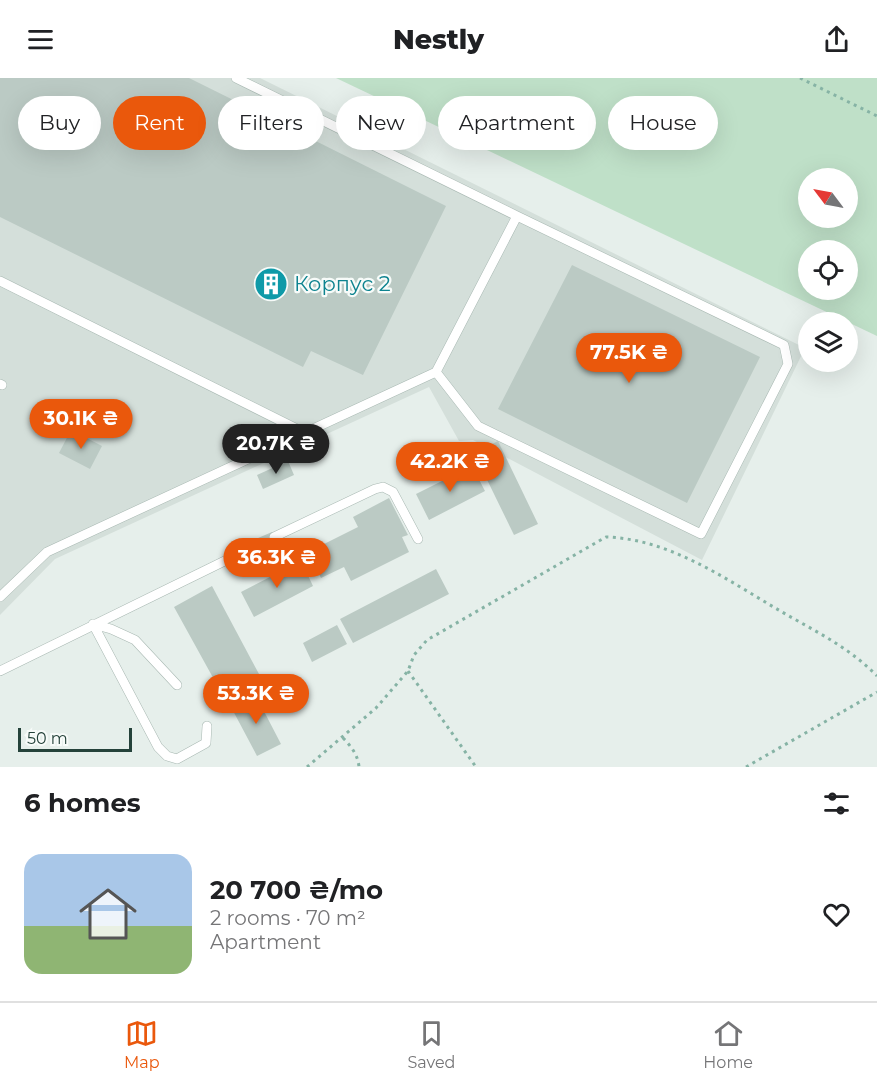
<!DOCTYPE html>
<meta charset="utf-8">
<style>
:root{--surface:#fff;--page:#f2f2f2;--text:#202124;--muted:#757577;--line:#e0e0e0;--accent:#ea580c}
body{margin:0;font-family:Montserrat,sans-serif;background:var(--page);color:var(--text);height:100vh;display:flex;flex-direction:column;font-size:22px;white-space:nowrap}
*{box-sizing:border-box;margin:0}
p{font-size:20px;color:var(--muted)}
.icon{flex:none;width:33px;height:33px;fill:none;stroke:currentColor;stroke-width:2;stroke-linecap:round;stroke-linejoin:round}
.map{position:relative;height:689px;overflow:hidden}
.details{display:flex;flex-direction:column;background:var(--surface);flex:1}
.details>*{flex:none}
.guide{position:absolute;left:18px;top:18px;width:842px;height:54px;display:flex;gap:12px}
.needle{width:39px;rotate:302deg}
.fabs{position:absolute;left:798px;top:90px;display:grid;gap:12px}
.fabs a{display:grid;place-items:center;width:60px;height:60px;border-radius:50%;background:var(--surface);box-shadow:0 6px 24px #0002;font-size:30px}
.scale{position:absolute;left:18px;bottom:15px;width:114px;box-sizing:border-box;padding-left:6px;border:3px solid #24423a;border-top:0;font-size:16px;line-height:21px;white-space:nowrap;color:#24423a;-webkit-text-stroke:4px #f7fbf9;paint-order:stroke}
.price{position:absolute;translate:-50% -51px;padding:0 14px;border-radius:21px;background:var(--accent);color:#fff;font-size:20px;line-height:39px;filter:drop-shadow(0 2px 3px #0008)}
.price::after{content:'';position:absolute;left:50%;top:36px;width:18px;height:14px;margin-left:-9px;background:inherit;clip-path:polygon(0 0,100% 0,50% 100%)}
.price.current{background:#222;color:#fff}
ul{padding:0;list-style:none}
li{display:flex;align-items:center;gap:18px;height:150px;padding:0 24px}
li+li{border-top:2px solid var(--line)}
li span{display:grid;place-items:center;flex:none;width:168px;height:120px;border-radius:18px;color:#555}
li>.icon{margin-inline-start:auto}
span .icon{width:72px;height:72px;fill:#fffc;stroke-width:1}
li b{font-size:26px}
h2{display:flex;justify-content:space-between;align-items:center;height:72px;padding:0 24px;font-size:26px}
.chip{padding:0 21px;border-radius:27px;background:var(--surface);box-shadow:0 6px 24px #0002;font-size:21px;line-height:54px}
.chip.current{background:var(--accent);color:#fff}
header{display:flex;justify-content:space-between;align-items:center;height:78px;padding:0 24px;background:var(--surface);font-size:27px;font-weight:800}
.tabs{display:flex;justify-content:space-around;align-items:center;height:84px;border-top:2px solid var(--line);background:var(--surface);font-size:16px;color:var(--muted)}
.tabs a{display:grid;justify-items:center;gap:3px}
.tabs .current{color:var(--accent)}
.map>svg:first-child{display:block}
.built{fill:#d4dfda}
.green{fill:#bfe0c8;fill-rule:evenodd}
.building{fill:#bbcac4}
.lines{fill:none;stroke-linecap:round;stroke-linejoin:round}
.service-casing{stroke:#a8b8b2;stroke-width:10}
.path{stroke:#86b3a5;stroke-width:3;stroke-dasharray:3 4.5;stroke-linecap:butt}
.service{stroke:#fff;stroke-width:9}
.labels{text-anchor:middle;stroke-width:4.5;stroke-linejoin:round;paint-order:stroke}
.culture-label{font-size:21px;fill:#0d838f;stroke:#f7fbf9;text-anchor:start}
</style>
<header><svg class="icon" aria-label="menu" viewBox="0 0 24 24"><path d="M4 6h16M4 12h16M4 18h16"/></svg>Nestly<svg class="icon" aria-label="share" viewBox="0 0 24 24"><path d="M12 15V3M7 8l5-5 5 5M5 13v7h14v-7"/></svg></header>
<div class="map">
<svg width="877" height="689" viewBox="0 0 877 689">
<rect width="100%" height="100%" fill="#e6efeb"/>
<path class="built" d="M 0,0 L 260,0 L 805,270 L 702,482 L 473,362 L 459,363 L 429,309 L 55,481 L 0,537 Z"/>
<path class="green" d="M 336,0 L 877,0 L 877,258 ZM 808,100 L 848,100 L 848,140 L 808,140 ZM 808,172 L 848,172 L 848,212 L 808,212 Z"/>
<path class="building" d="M 0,0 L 189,0 L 446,128 L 363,297 L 311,273 L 303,289 L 0,139 Z
M 572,187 L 760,279 L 687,425 L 498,331 Z
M 71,352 L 102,368 L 90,391 L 59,375 Z
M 498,363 L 538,446 L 514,457 L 474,375 Z
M 288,383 L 294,397 L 263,411 L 257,397 Z
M 472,388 L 485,413 L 429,442 L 416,416 Z
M 389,420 L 408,457 L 402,459 L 409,474 L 351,503 L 344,489 L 321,500 L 308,474 L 358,449 L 353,439 Z
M 272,454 L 278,469 L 251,481 L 244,466 Z
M 301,483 L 313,508 L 254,539 L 241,514 Z
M 436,491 L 449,516 L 353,565 L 340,541 Z
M 212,508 L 259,596 L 222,616 L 174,529 Z
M 337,547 L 347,566 L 312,584 L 303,565 Z
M 255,616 L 281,666 L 257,678 L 231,629 Z"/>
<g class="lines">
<g class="service-casing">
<path id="service" d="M 0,203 L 305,355
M 436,294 L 517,138
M 0,306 L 2,307
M 274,459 L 375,411 L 383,409 L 393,414 L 418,461
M 0,519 L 47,474 L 436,294 L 478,348 L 701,456 L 788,286 L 784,267 L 517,138 L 236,0
M 93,546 L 158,669 L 167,678 L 177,681 L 206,665 L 207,648
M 93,546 L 111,551 L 135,562 L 177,607
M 0,593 L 247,472"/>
</g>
<path class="path" d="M 800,0 L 877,38
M 408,593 L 476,689
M 343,660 C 351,668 358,677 359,689
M 307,689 L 376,630 L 408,593 L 414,577 L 427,562 L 606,459 C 671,461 727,502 782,534 C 815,553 850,570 877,598
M 746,689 L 877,614"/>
<use href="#service" class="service"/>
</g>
<defs>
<g id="building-disc" transform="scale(1.725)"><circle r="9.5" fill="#0f9aa8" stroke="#f7fbf9"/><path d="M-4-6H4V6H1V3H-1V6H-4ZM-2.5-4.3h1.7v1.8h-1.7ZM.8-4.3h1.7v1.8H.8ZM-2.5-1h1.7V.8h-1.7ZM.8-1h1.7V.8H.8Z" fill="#fff"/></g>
</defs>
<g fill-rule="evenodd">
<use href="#building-disc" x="271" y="206"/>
</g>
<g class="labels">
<g class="culture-label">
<text x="294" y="213">Корпус 2</text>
</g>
</g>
</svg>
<div class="fabs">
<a><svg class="needle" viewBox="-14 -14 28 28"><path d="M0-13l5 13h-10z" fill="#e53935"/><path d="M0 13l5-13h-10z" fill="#757577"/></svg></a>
<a><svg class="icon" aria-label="locate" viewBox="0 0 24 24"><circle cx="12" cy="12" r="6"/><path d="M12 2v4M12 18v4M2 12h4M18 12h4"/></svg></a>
<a><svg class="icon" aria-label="layers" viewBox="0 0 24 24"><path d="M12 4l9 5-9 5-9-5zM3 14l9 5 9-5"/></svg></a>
</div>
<div class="scale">50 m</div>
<b class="price" style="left:629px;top:306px">77.5K ₴</b>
<b class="price" style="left:81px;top:372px">30.1K ₴</b>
<b class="price current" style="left:276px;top:397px">20.7K ₴</b>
<b class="price" style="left:450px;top:415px">42.2K ₴</b>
<b class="price" style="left:277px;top:511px">36.3K ₴</b>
<b class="price" style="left:256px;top:647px">53.3K ₴</b>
<div class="guide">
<a class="chip">Buy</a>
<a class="chip current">Rent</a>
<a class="chip">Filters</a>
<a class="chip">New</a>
<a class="chip">Apartment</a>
<a class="chip">House</a>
</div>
</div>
<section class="details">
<h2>6 homes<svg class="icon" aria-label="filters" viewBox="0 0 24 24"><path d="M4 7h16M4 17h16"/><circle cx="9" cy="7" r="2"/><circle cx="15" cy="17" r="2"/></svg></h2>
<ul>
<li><span style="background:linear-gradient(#a9c7e8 60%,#8fb573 0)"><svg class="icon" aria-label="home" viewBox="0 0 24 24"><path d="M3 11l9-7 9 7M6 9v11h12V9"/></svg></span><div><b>20 700 ₴/mo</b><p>2 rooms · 70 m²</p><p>Apartment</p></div><svg class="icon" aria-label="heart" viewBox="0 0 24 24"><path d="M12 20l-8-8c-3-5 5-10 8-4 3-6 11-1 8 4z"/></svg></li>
</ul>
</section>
<nav class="tabs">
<a class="current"><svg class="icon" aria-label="map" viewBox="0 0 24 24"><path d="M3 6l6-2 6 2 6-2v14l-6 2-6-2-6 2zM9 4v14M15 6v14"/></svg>Map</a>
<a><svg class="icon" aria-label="saved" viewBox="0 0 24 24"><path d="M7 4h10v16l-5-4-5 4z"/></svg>Saved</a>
<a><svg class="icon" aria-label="home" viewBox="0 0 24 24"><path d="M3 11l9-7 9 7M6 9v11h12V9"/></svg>Home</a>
</nav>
